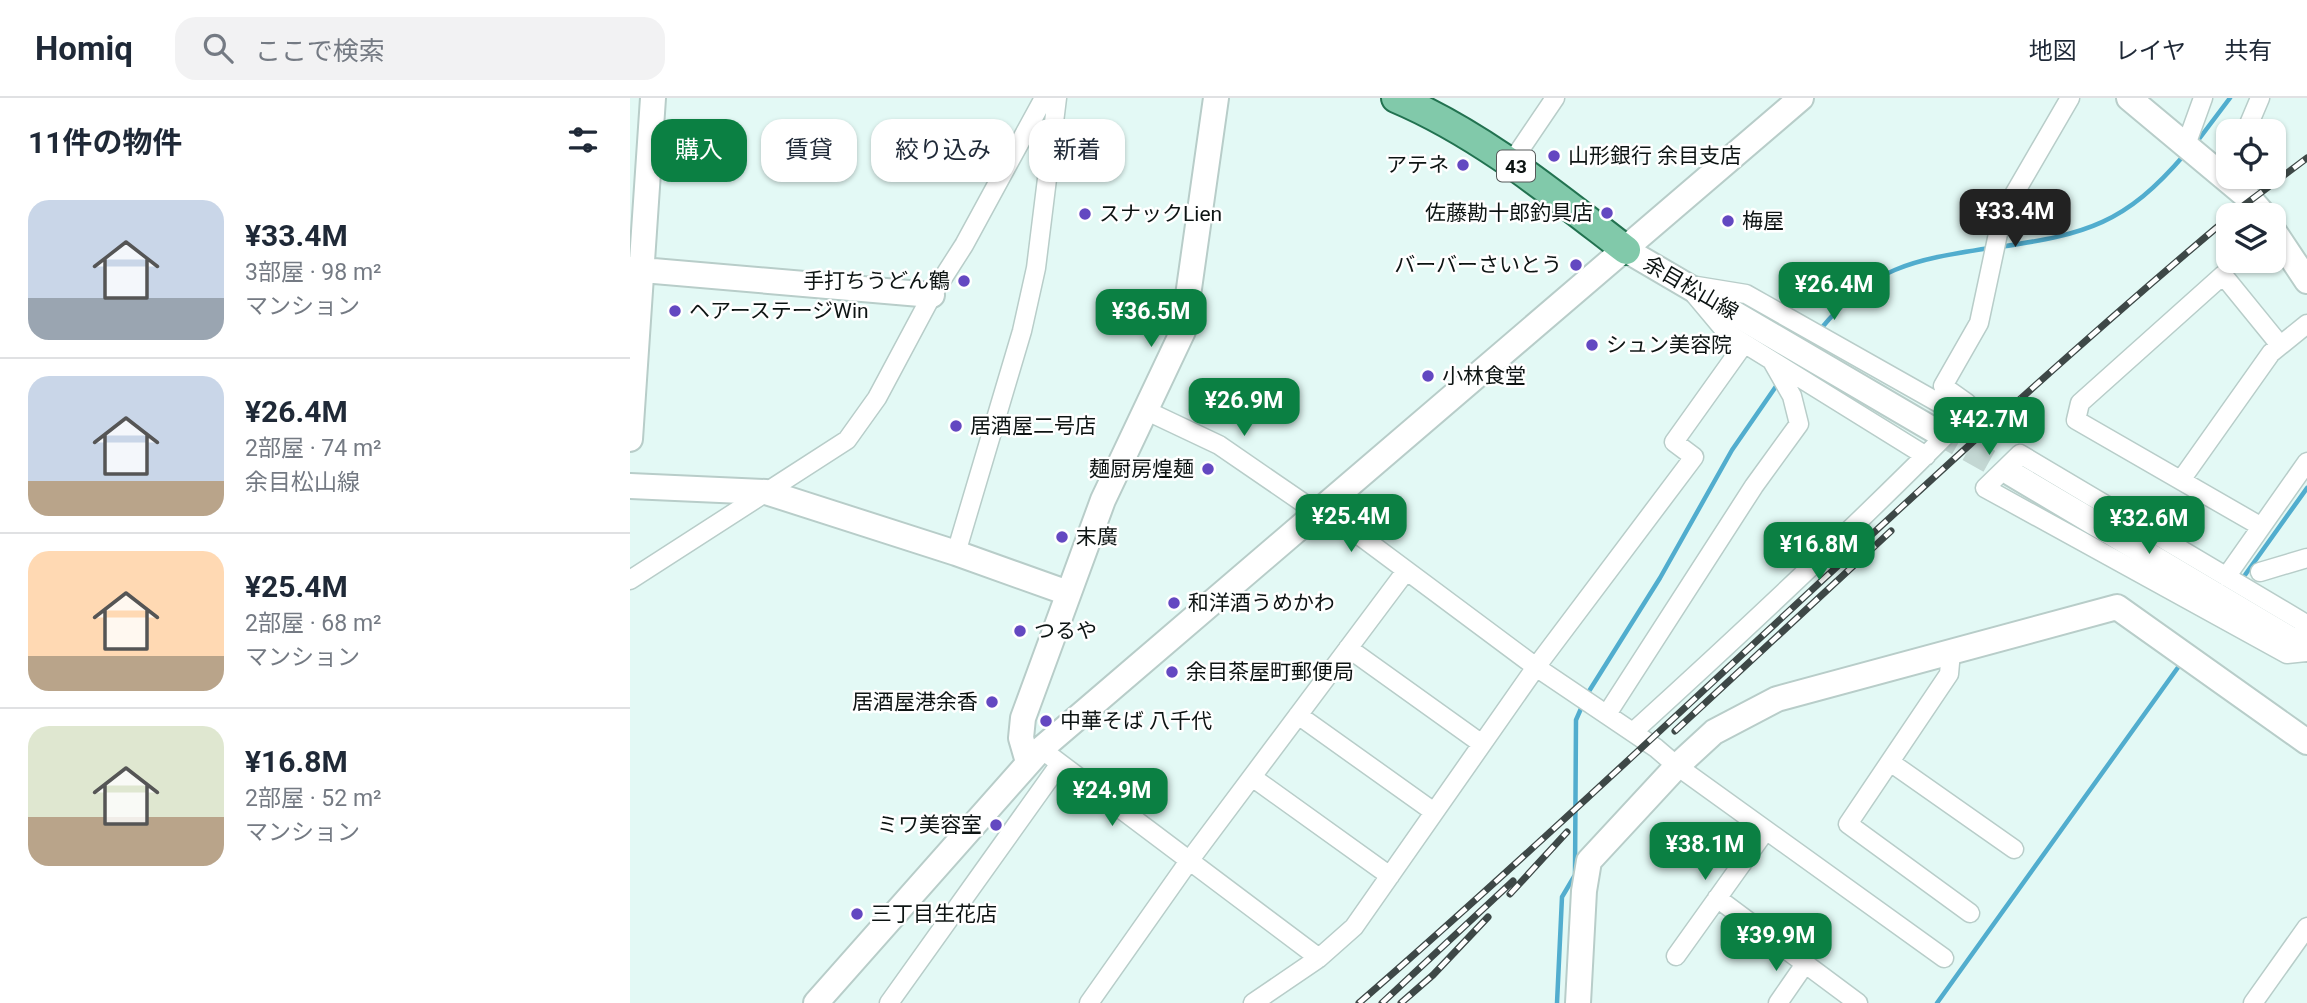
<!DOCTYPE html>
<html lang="ja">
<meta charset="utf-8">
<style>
:root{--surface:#fff;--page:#f2f2f3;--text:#1f2937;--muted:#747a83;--line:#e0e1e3;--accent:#0b8043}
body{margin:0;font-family:Roboto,"Noto Sans JP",sans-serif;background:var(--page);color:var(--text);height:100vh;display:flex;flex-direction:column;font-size:26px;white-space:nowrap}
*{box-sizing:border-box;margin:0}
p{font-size:23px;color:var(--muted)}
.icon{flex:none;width:38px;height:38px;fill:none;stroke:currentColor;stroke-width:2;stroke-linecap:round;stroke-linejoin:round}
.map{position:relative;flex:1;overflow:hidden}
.details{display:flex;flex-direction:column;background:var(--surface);width:630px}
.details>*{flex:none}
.banner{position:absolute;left:21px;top:21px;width:665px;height:63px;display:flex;gap:14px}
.controls{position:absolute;left:1586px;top:21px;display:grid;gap:14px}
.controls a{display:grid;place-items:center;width:70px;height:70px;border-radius:14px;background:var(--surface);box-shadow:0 2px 5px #0004;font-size:35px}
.price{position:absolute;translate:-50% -60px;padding:0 16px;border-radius:14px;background:var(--accent);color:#fff;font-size:23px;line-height:46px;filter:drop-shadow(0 2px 4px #0008)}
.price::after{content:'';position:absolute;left:50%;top:42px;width:21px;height:16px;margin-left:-10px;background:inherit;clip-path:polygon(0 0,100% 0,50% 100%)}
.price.current{background:#222;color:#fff}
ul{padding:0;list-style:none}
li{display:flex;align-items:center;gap:21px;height:175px;padding:0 28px}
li+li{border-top:2px solid var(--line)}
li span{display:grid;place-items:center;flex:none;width:196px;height:140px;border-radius:21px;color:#555}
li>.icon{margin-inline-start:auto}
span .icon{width:84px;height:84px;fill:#fffc;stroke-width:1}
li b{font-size:30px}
h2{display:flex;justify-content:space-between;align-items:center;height:84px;padding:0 28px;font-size:30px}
.pill{padding:0 24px;border-radius:21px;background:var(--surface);box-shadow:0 2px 5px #0004;font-size:24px;line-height:63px}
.pill.current{background:var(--accent);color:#fff}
header{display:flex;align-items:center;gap:42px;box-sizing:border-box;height:98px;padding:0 35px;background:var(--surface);border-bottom:2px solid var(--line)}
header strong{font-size:33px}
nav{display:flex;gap:38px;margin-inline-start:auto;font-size:24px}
.search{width:490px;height:63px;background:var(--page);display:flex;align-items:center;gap:18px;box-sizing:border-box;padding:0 24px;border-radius:21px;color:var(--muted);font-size:26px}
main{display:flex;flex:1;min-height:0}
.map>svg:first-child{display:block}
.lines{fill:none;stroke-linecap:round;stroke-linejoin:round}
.stream{stroke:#51adce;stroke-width:4.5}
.secondary-tunnel{stroke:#c3d7d3;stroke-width:24;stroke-dasharray:24 12;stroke-linecap:butt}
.street-casing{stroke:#b8cdc9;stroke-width:21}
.secondary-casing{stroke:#b8cdc9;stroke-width:28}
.primary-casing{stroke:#227250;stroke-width:32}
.street{stroke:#fff;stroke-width:18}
.secondary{stroke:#fff;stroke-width:24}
.primary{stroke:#81c9aa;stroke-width:28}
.rail-casing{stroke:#3e4847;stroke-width:7}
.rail{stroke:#fff;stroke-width:4.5;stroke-dasharray:13;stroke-linecap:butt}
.poi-dot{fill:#6348c1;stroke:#fff;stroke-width:2.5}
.labels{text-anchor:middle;stroke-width:5;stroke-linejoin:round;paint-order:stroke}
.shield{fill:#fff;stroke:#565a5a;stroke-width:2}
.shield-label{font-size:19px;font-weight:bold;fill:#0d1413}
.poi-label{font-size:21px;fill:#0d1413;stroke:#fff;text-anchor:start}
.street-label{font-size:21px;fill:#0d1413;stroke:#fff}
</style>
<header>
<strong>Homiq</strong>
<div class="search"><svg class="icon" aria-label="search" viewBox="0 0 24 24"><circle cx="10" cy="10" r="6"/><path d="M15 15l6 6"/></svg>ここで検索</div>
<nav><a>地図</a><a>レイヤ</a><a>共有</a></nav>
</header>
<main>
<section class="details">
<h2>11件の物件<svg class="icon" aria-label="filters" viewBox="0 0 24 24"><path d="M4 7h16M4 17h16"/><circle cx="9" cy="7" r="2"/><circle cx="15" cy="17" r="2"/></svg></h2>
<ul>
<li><span style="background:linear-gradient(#c9d6e8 70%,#9aa5b1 0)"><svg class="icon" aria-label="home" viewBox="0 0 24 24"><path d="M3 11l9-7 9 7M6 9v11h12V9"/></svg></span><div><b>¥33.4M</b><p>3部屋 · 98 m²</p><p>マンション</p></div></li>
<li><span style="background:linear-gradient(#c9d6e8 75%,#b9a48a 0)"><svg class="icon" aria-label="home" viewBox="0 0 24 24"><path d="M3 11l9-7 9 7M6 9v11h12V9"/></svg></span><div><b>¥26.4M</b><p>2部屋 · 74 m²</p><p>余目松山線</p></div></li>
<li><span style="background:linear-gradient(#ffd9b3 75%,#b9a48a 0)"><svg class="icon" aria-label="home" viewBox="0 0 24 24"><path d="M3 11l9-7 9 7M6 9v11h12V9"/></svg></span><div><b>¥25.4M</b><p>2部屋 · 68 m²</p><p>マンション</p></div></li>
<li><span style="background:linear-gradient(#dfe7d0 65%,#b9a48a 0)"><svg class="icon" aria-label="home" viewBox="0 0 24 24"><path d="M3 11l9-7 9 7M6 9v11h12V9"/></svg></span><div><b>¥16.8M</b><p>2部屋 · 52 m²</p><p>マンション</p></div></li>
</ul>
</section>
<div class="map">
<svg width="1677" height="905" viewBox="0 0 1677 905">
<rect width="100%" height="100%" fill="#e3f9f5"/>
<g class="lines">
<path class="stream" d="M 1566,45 L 1600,0
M 1369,149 C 1457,136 1495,126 1555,56
M 1189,233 C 1241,169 1282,162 1360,150
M 1615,477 L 1677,390
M 956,598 L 1030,480 L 1102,352 L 1149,284
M 927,905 L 932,799 L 945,777 L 946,622 L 953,606
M 1307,905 L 1549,568"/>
<path class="secondary-tunnel" d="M 1307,334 L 1382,376"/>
<g class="street-casing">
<path id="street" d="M 1616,33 L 1630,0
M 1556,47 L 1573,0
M 881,65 L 925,0
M 1067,188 L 1116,196 L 1332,318
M 1065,197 L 1096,234 L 1296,358
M 515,312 L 589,347 L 685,413
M 1551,382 L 1641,255 L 1677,226
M 690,408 L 906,569 L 1026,650 L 1047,668 L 1314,860
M 1630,428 L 1446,322 L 1450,305 L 1593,177 L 1650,247
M 326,455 L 392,233 L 406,170 L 427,0
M 1630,474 L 1677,460
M 1596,479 L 1677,364
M 0,482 L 217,342 L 247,300 L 302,197 L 334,147 L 414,0
M 1677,541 L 1671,523 L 1390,356 L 1355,390 L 1657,556 L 1677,554
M 718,550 L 852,646
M 1321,554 L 1319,576 L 1218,726 L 1340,815
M 977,616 L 1124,388 L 1169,326 L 1162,298 L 1142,263
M 668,617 L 804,714
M 1003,634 C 1113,534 1222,432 1327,326 L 1337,305 L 1313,288 L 1349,225 L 1372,117 L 1440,0
M 411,651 L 689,860
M 1260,664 L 1384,751
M 622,679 L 760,778
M 1087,800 L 1228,905
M 1046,858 L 1136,732
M 259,905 L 429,667
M 459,905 L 559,763 L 776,473
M 623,905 L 689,860 L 724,829 L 906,569 L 1064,359 L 1044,344 L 1114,246
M 1148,905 L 1175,866
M 1623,905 L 1677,829"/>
</g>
<g class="secondary-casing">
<path id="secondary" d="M 1499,0 L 1620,101 L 1634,117
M 1643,132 L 1677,183
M 996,152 L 1307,334
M 0,171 L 302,197
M 0,341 L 23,0
M 1382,376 L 1677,551
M 0,388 L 136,394 L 326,455 L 438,495
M 398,664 L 391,640 L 393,620 L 473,402 L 553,233 L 586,0
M 186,905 L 411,651 L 1171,0
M 948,905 L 954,793 L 959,763 L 1047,668 L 1084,634 L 1147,601 L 1487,509 L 1677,644"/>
</g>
<g class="primary-casing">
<path id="primary" d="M 766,0 C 851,36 923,96 996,152"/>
</g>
<use href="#street" class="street"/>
<use href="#secondary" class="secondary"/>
<use href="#primary" class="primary"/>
<g class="rail-casing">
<path id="rail" d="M 1601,117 L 1677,60
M 1045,633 L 1261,433
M 880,796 L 937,734
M 729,905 C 1023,649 1299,371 1598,120
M 752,905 L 883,783
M 771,905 L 803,877 L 858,819"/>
</g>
<use href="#rail" class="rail"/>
</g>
<g class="poi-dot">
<circle cx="924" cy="58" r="7"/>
<circle cx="833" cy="67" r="7"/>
<circle cx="977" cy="115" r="7"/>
<circle cx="455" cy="116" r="7"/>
<circle cx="1098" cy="123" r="7"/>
<circle cx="946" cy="167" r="7"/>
<circle cx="334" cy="183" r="7"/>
<circle cx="45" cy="213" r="7"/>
<circle cx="962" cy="247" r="7"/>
<circle cx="798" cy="278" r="7"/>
<circle cx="326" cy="328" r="7"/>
<circle cx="578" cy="371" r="7"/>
<circle cx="432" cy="439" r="7"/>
<circle cx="544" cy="505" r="7"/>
<circle cx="390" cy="533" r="7"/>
<circle cx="542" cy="574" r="7"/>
<circle cx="362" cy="604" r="7"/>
<circle cx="416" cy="623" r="7"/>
<circle cx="366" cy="727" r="7"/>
<circle cx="227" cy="816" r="7"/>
</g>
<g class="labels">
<rect class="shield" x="867" y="52.5" width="38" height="31" rx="5"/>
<g class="shield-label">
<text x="886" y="75">43</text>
</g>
<g class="poi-label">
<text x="938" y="65">山形銀行 余目支店</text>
<text x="819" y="74" text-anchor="end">アテネ</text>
<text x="963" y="122" text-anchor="end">佐藤勘十郎釣具店</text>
<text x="469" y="123">スナックLien</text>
<text x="1112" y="130">梅屋</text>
<text x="932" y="174" text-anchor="end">バーバーさいとう</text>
<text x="320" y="190" text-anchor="end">手打ちうどん鶴</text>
<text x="59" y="220">ヘアーステージWin</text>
<text x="976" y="254">シュン美容院</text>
<text x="812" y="285">小林食堂</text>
<text x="340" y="335">居酒屋二号店</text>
<text x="564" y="378" text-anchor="end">麺厨房煌麺</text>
<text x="446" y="446">末廣</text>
<text x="558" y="512">和洋酒うめかわ</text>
<text x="404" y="540">つるや</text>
<text x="556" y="581">余目茶屋町郵便局</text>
<text x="348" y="611" text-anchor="end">居酒屋港余香</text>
<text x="430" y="630">中華そば 八千代</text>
<text x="352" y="734" text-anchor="end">ミワ美容室</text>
<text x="241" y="823">三丁目生花店</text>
</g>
<g class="street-label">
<text transform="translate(1061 190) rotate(30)" y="7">余目松山線</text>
</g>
</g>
</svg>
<div class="controls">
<a><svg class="icon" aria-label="locate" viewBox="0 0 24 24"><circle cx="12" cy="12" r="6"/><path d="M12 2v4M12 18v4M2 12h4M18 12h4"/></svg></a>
<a><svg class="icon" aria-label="layers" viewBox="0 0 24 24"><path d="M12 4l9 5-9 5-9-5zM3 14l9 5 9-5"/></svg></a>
</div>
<b class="price current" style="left:1385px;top:151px">¥33.4M</b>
<b class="price" style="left:1204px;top:224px">¥26.4M</b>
<b class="price" style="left:521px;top:251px">¥36.5M</b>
<b class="price" style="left:614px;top:340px">¥26.9M</b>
<b class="price" style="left:1359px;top:359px">¥42.7M</b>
<b class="price" style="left:721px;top:456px">¥25.4M</b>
<b class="price" style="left:1519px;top:458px">¥32.6M</b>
<b class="price" style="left:1189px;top:484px">¥16.8M</b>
<b class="price" style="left:482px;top:730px">¥24.9M</b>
<b class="price" style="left:1075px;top:784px">¥38.1M</b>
<b class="price" style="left:1146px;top:875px">¥39.9M</b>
<div class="banner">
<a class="pill current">購入</a>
<a class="pill">賃貸</a>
<a class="pill">絞り込み</a>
<a class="pill">新着</a>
</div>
</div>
</main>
